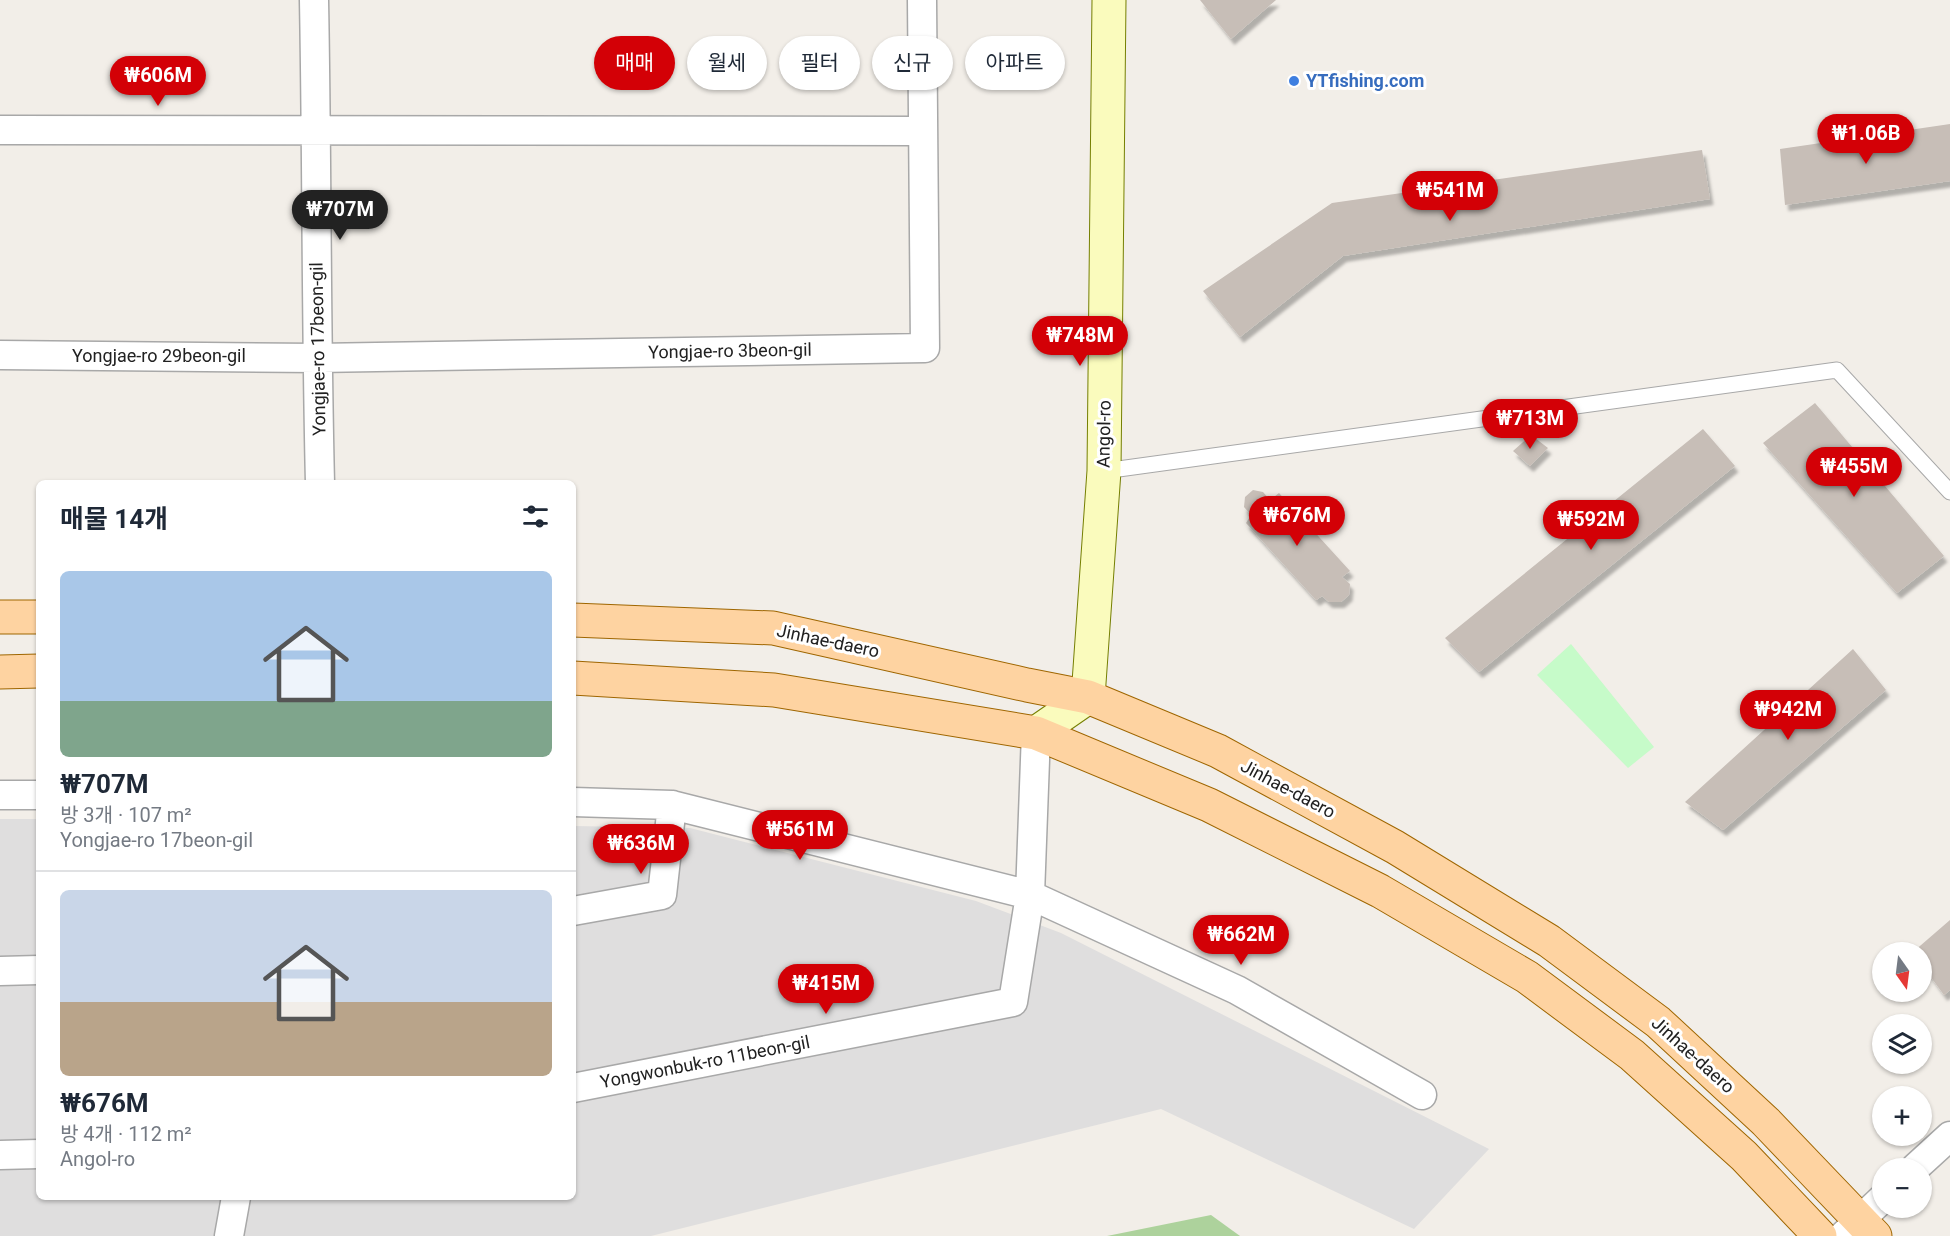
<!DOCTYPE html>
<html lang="ko">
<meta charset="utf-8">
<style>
:root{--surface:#fff;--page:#f2f2f3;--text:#1f2937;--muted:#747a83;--line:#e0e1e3;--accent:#d30006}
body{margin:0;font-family:Roboto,"Noto Sans KR",sans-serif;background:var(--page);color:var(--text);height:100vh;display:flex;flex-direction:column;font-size:22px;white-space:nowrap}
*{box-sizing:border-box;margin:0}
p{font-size:20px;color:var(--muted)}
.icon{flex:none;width:33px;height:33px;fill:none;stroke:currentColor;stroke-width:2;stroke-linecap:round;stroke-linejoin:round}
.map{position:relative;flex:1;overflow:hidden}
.side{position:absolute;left:36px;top:480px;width:540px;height:720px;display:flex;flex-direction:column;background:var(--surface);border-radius:9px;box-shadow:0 2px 4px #0004}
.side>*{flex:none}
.hud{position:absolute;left:594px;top:36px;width:570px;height:54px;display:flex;gap:12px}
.needle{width:39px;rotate:166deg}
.fabs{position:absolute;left:1872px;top:942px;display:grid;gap:12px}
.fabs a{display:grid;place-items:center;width:60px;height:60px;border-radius:50%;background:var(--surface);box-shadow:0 2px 4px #0004;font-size:30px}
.price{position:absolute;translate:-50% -51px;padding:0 14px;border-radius:21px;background:var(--accent);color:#fff;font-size:20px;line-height:39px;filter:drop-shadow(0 2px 3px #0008)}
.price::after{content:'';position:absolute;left:50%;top:36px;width:18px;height:14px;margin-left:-9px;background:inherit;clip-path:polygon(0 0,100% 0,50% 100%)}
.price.current{background:#222;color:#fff}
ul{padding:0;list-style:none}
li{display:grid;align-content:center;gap:12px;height:318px;padding:0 24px}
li+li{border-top:2px solid var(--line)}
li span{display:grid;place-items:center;height:186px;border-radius:9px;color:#555}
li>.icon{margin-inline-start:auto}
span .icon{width:108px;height:108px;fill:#fffc;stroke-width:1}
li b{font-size:26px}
h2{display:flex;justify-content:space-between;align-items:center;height:72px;padding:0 24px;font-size:26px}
.chip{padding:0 21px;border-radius:27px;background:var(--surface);box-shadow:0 2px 4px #0004;font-size:21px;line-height:54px}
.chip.current{background:var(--accent);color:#fff}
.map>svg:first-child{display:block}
.residential{fill:#dfdede}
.forest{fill:#add29c}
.park{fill:#c6fbc9}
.building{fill:#c7beb7;filter:url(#shadow)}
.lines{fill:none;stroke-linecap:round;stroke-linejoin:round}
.lane-casing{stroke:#a8a8a8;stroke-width:17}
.street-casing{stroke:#a8a8a8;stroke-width:31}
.secondary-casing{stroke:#757f02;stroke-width:35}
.primary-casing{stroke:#9f6600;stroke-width:35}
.lane{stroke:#fff;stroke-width:15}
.street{stroke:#fff;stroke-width:28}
.secondary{stroke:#fafbbd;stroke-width:33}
.primary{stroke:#fed3a1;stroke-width:33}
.shop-dot{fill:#3f7fe0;stroke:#fff;stroke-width:2}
.labels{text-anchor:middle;stroke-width:6;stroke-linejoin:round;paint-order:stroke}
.shop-label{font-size:18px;font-weight:bold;fill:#366cbe;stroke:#fff;text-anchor:start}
.street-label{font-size:18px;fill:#212121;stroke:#fff}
</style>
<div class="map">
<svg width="1950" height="1236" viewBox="0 0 1950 1236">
<defs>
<filter id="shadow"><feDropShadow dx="3.5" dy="6" stdDeviation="1.5" flood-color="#0004"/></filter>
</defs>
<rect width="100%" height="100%" fill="#f2eee8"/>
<path class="residential" d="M 0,819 L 39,819 L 39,1197 L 573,1197 L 573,826 L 690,828 L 976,901 L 1061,933 L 1489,1149 L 1414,1229 L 1161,1109 L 651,1236 L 0,1236 Z"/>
<path class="forest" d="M 1211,1215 L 1240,1236 L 1107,1236 Z"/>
<path class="park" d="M 1571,644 L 1654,747 L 1628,768 L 1537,675 Z"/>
<path class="building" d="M 1200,0 L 1276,0 L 1231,39 Z
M 1950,124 L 1950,181 L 1785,205 L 1780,149 Z
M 1702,150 L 1710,199 L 1343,256 L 1240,337 L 1203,291 L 1332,203 Z
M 1815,403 L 1944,556 L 1897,593 L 1763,443 Z
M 1703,429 L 1735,466 L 1479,672 L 1445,638 Z
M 1531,435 L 1548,448 L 1530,466 L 1513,451 Z
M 1253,490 L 1263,492 L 1270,500 L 1279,493 L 1350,571 L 1342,577 L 1350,584 L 1349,595 L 1341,602 L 1329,602 L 1322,596 L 1316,600 L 1246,523 L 1251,515 L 1244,507 L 1245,497 Z
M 1853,649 L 1886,690 L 1723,830 L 1685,802 Z
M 1950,920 L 1950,990 L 1944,995 L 1922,965 L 1922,952 L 1913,952 Z"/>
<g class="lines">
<g class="lane-casing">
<path id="lane" d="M 1104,471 L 1837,370 L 1950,492"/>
</g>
<g class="street-casing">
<path id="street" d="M 314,0 C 317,161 316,322 320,483
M 0,130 L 923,131
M 0,355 L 317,358 L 925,348 L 922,0
M 0,795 L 39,795
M 573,802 L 672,805 L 1030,895 L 1237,990 L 1422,1095
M 573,911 L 662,895 L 672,805
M 0,971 L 39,970
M 573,1088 L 1013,1002 L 1030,895 L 1036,733
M 0,1155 L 39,1154
M 1915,1168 L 1950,1136
M 229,1236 L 236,1197
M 1843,1236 L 1882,1199"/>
</g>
<g class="secondary-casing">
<path id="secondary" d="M 1036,733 L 1088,697 L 1104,471 L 1109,0"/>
</g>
<g class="primary-casing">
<path id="primary" d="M 0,617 L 39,617
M 573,620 L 773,628 L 1027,685 L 1088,697 L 1218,751 L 1395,847 L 1549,941 L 1658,1022 L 1766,1122 L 1875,1236
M 0,672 L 39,671
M 573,678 L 774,690 L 1036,733 L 1209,805 L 1380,891 L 1527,977 L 1632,1055 L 1744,1156 L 1820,1236"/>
</g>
<use href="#lane" class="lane"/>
<use href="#street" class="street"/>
<use href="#secondary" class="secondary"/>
<use href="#primary" class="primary"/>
</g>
<circle class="shop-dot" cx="1294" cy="81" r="6"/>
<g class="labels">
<g class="shop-label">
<text x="1306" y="87">YTfishing.com</text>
</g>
<g class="street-label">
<text transform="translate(318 349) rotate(-91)" y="6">Yongjae-ro 17beon-gil</text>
<text transform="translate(730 351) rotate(-1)" y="6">Yongjae-ro 3beon-gil</text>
<text x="159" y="362">Yongjae-ro 29beon-gil</text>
<text transform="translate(1104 434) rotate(-89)" y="6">Angol-ro</text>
<text transform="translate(828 641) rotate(12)" y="6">Jinhae-daero</text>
<text transform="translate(1288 789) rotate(28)" y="6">Jinhae-daero</text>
<text transform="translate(1693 1055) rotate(42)" y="6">Jinhae-daero</text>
<text transform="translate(705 1062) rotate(-11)" y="6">Yongwonbuk-ro 11beon-gil</text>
</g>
</g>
</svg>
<div class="fabs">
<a><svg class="needle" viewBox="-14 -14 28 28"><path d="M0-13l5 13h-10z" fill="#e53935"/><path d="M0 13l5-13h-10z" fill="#747a83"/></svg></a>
<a><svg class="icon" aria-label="layers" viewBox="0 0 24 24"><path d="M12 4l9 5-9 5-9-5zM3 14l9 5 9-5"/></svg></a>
<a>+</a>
<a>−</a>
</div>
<b class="price" style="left:158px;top:107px">₩606M</b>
<b class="price" style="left:1866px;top:165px">₩1.06B</b>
<b class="price" style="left:1450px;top:222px">₩541M</b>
<b class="price current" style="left:340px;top:241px">₩707M</b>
<b class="price" style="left:1080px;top:367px">₩748M</b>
<b class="price" style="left:1530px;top:450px">₩713M</b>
<b class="price" style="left:1854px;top:498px">₩455M</b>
<b class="price" style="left:1297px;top:547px">₩676M</b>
<b class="price" style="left:1591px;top:551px">₩592M</b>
<b class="price" style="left:1788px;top:741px">₩942M</b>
<b class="price" style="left:800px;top:861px">₩561M</b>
<b class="price" style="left:641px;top:875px">₩636M</b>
<b class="price" style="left:1241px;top:966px">₩662M</b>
<b class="price" style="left:826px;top:1015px">₩415M</b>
<div class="hud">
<a class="chip current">매매</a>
<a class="chip">월세</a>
<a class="chip">필터</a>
<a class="chip">신규</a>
<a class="chip">아파트</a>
</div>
<section class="side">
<h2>매물 14개<svg class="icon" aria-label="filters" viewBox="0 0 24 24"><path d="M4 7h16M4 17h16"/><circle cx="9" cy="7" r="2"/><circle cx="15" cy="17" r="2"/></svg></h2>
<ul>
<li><span style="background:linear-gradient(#a9c7e8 70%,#7fa58c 0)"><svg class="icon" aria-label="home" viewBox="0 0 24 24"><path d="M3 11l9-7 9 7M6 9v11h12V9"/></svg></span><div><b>₩707M</b><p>방 3개 · 107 m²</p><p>Yongjae-ro 17beon-gil</p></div></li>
<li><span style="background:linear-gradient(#c9d6e8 60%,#b9a48a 0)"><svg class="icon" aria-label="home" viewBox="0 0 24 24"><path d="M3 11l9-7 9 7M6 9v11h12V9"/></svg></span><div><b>₩676M</b><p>방 4개 · 112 m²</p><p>Angol-ro</p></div></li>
</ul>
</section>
</div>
